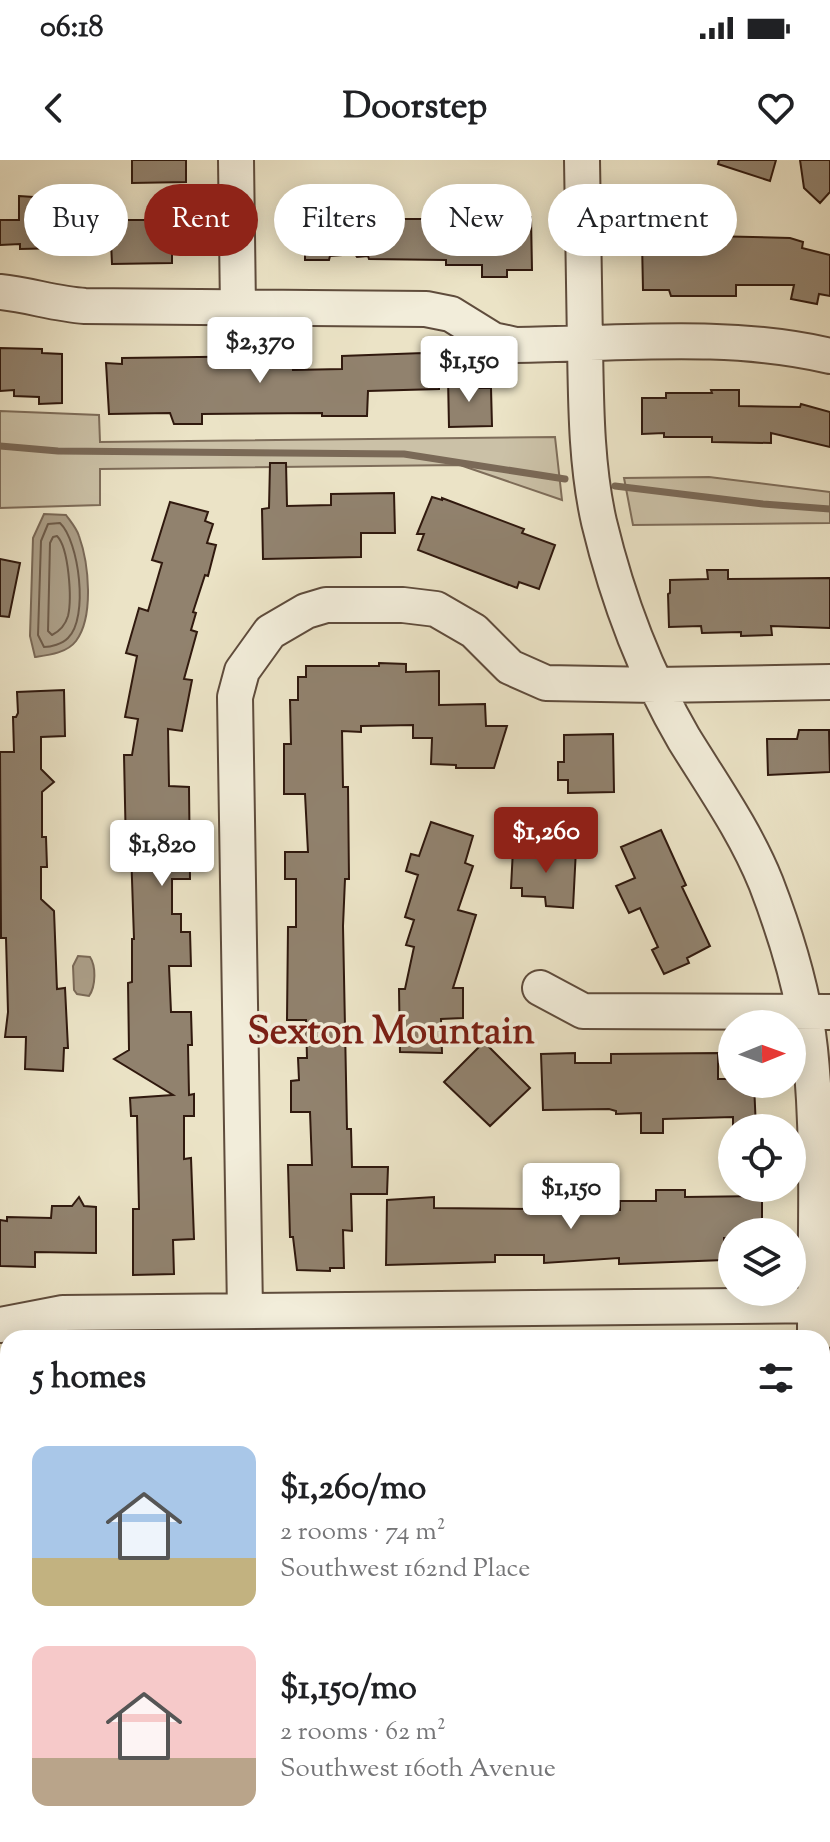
<!DOCTYPE html>
<meta charset="utf-8">
<style>
:root{--surface:#fff;--page:#f6f6f6;--text:#202124;--muted:#757577;--accent:#8f2418}
body{margin:0;font-family:"Sorts Mill Goudy",serif;background:var(--page);color:var(--text);height:100vh;display:flex;flex-direction:column;font-size:30px;white-space:nowrap}
*{box-sizing:border-box;margin:0}
p{font-size:26px;color:var(--muted)}
.icon{flex:none;width:44px;height:44px;fill:none;stroke:currentColor;stroke-width:2;stroke-linecap:round;stroke-linejoin:round}
.map{position:relative;flex:1;overflow:hidden}
.drawer{position:absolute;left:0px;top:1170px;width:830px;height:512px;display:flex;flex-direction:column;background:var(--surface);border-radius:24px 24px 0 0;box-shadow:0 4px 20px #0003}
.drawer>*{flex:none}
.banner{position:absolute;left:24px;top:24px;width:782px;height:72px;display:flex;gap:16px}
.needle{width:52px;rotate:89deg}
.buttons{position:absolute;left:718px;top:850px;display:grid;gap:16px}
.buttons a{display:grid;place-items:center;width:88px;height:88px;border-radius:50%;background:var(--surface);box-shadow:0 4px 20px #0003;font-size:40px}
.price{position:absolute;translate:-50% -68px;padding:0 18px;border-radius:8px;background:#fff;color:#222;font-size:26px;line-height:52px;filter:drop-shadow(0 2px 4px #0008)}
.price::after{content:'';position:absolute;left:50%;top:48px;width:24px;height:18px;margin-left:-12px;background:inherit;clip-path:polygon(0 0,100% 0,50% 100%)}
.price.current{background:var(--accent);color:#fff}
ul{padding:0;list-style:none}
li{display:flex;align-items:center;gap:24px;height:200px;padding:0 32px}
li span{display:grid;place-items:center;flex:none;width:224px;height:160px;border-radius:16px;color:#555}
li>.icon{margin-inline-start:auto}
span .icon{width:96px;height:96px;fill:#fffc;stroke-width:1}
li b{font-size:34px}
h2{display:flex;justify-content:space-between;align-items:center;height:96px;padding:0 32px;font-size:34px}
.tag{padding:0 28px;border-radius:36px;background:var(--surface);box-shadow:0 4px 20px #0003;font-size:28px;line-height:72px}
.tag.current{background:var(--accent);color:#fff}
.status{display:flex;justify-content:space-between;align-items:center;height:56px;padding:0 40px;background:var(--surface);direction:ltr}
.status svg{height:22px;fill:currentColor}
header{display:flex;justify-content:space-between;align-items:center;height:104px;padding:0 32px;background:var(--surface);font-size:36px;font-weight:700}
.map>svg:first-child{display:block}
.green{fill:#cbc1a7;stroke:#7e6d5a;stroke-width:2}
.water{fill:#ab9e87;stroke:#7a6957;stroke-width:2}
.lines{fill:none;stroke-linecap:round;stroke-linejoin:round}
.shore{stroke:#6e5c4a;stroke-width:2}
.stream{stroke:#7a6957;stroke-width:7}
.building{fill:#91826e;stroke:#30190e;stroke-width:2}
.minor-casing{stroke:#5f4c3c;stroke-width:38}
.path{stroke:#30190e;stroke-width:4;stroke-dasharray:2 4;stroke-linecap:butt}
.minor{stroke:#f2edda;stroke-width:34}
.labels{text-anchor:middle;stroke-width:7;stroke-linejoin:round;paint-order:stroke}
.district-label{font-size:38px;font-weight:bold;fill:#7a1f14;stroke:#f2edda}
</style>
<div class="status"><b>06:18</b><svg viewBox="0 0 49 12"><path d="M0 12V9h3v3zM5 12V6h3v6zM10 12V3h3v9zM15 12V0h3v12zM26 1h20v11H26zM47 4h2v5h-2z"/></svg></div>
<header><svg class="icon" aria-label="back" viewBox="0 0 24 24"><path d="M15 5l-7 7 7 7"/></svg>Doorstep<svg class="icon" aria-label="heart" viewBox="0 0 24 24"><path d="M12 20l-8-8c-3-5 5-10 8-4 3-6 11-1 8 4z"/></svg></header>
<div class="map">
<svg width="830" height="1682" viewBox="0 0 830 1682">
<rect width="100%" height="100%" fill="#ebe3c6"/>
<filter id="stains"><feTurbulence type="fractalNoise" baseFrequency=".0025" numOctaves="4"/><feColorMatrix values="0 0 0 0 .2 0 0 0 0 .09 0 0 0 0 .02 0 0 0 .5 -.17"/></filter>
<radialGradient id="worn" r=".72"><stop offset=".6" stop-color="#630" stop-opacity="0"/><stop offset="1" stop-color="#630" stop-opacity=".3"/></radialGradient>
<path class="green" d="M 0,251 L 99,255 L 100,282 L 555,277 L 562,340 L 460,305 L 100,309 L 100,345 L 0,348 Z
M 709,317 L 830,332 L 830,363 L 633,365 L 624,318 Z
M 0,1310 L 8,1310 L 8,1674 L 102,1674 L 102,1682 L 0,1682 L 0,1424 L 3,1423 L 0,1417 Z"/>
<path class="water" d="M 44,354 L 66,355 C 71,362 77,369 79,376 C 89,404 94,457 76,481 C 67,493 49,495 35,497 L 30,476 L 33,378 Z
M 78,796 L 90,797 C 96,806 96,826 89,836 L 77,834 L 74,830 L 73,806 Z"/>
<g class="lines">
<path class="shore" d="M 60,363 C 79,381 89,458 68,478 C 62,484 51,487 44,487 L 38,475 L 41,381 L 48,364 Z
M 57,376 C 69,388 72,439 68,456 C 65,466 60,471 52,475 L 48,471 L 50,383 L 53,377 Z"/>
<path class="stream" d="M 0,286 L 58,291 L 404,294 L 565,319
M 615,326 L 763,344 L 830,349"/>
</g>
<path class="building" d="M 132,0 L 186,0 L 186,22 L 132,23 Z
M 719,0 L 776,0 L 770,21 L 718,4 Z
M 800,0 L 830,0 L 830,32 L 820,43 L 804,28 Z
M 483,30 L 502,30 L 503,48 L 509,47 L 509,58 L 531,57 L 532,110 L 507,110 L 507,117 L 482,117 L 482,105 L 446,105 L 446,100 L 369,99 L 368,96 L 357,97 L 355,94 L 330,96 L 329,100 L 305,100 L 305,83 L 287,84 L 286,55 L 341,54 L 340,49 L 375,46 L 381,52 L 397,52 L 397,59 L 440,59 L 443,53 L 452,53 L 452,48 L 482,49 Z
M 19,36 L 63,39 L 63,88 L 20,89 L 20,84 L 0,85 L 0,60 L 19,60 Z
M 110,60 L 166,60 L 166,74 L 172,73 L 172,103 L 112,104 Z
M 708,76 L 790,78 L 803,82 L 802,88 L 830,95 L 830,136 L 819,134 L 817,144 L 791,139 L 794,125 L 736,125 L 736,136 L 671,136 L 669,130 L 643,130 L 642,81 L 670,81 L 670,91 L 709,91 Z
M 0,188 L 42,189 L 42,193 L 62,194 L 62,243 L 39,244 L 39,237 L 14,236 L 14,230 L 0,231 Z
M 423,193 L 423,198 L 439,198 L 439,229 L 368,231 L 367,256 L 322,256 L 322,253 L 202,254 L 202,264 L 174,264 L 170,253 L 109,254 L 106,203 L 122,204 L 122,198 L 271,196 L 292,198 L 293,210 L 342,209 L 342,196 Z
M 448,218 L 473,218 L 472,223 L 480,224 L 480,228 L 491,228 L 492,266 L 449,267 Z
M 711,230 L 739,230 L 739,246 L 800,247 L 801,244 L 830,252 L 830,287 L 771,273 L 771,283 L 712,282 L 712,277 L 664,277 L 664,273 L 642,274 L 642,238 L 666,238 L 666,233 L 712,233 Z
M 270,303 L 286,303 L 287,346 L 331,345 L 331,334 L 394,333 L 395,373 L 361,373 L 361,397 L 263,399 L 262,349 L 269,348 Z
M 432,337 L 442,340 L 442,338 L 524,369 L 522,373 L 555,385 L 539,429 L 519,422 L 517,428 L 418,390 L 424,374 L 417,374 Z
M 170,342 L 208,352 L 205,361 L 213,364 L 207,383 L 216,385 L 208,416 L 205,415 L 193,452 L 196,453 L 191,470 L 197,472 L 184,519 L 192,520 L 182,571 L 168,569 L 169,626 L 189,627 L 190,719 L 172,719 L 172,754 L 181,754 L 181,772 L 190,772 L 191,806 L 169,806 L 171,852 L 191,852 L 192,885 L 188,885 L 189,935 L 194,934 L 194,956 L 184,956 L 184,999 L 191,998 L 194,1079 L 173,1080 L 174,1114 L 133,1115 L 133,1049 L 139,1049 L 137,956 L 131,956 L 130,938 L 173,935 L 114,899 L 129,890 L 128,823 L 132,822 L 132,779 L 134,779 L 131,690 L 126,690 L 124,595 L 132,595 L 138,559 L 125,557 L 137,496 L 126,493 L 139,448 L 148,451 L 162,403 L 152,400 Z
M 0,399 L 20,403 L 9,457 L 0,456 Z
M 707,410 L 728,410 L 728,419 L 830,418 L 830,468 L 771,466 L 772,475 L 741,476 L 741,472 L 702,473 L 701,466 L 669,467 L 668,434 L 670,433 L 670,420 L 708,419 Z
M 379,503 L 406,504 L 406,512 L 439,511 L 439,545 L 485,544 L 486,566 L 507,566 L 494,608 L 456,608 L 456,605 L 431,604 L 432,578 L 413,578 L 413,565 L 361,566 L 361,572 L 342,571 L 343,627 L 348,627 L 349,719 L 345,719 L 343,766 L 347,969 L 351,969 L 352,1007 L 388,1007 L 387,1034 L 351,1034 L 352,1071 L 343,1070 L 344,1108 L 330,1108 L 330,1111 L 297,1110 L 293,1077 L 290,1077 L 288,1005 L 312,1005 L 310,952 L 291,952 L 291,921 L 299,920 L 298,898 L 307,898 L 306,860 L 287,860 L 288,767 L 296,767 L 296,719 L 285,719 L 285,692 L 308,692 L 305,634 L 284,634 L 284,584 L 291,584 L 290,540 L 298,540 L 298,517 L 306,517 L 306,506 L 379,506 Z
M 64,530 L 65,576 L 41,577 L 41,609 L 54,622 L 42,632 L 42,677 L 46,677 L 47,707 L 41,707 L 41,739 L 54,751 L 57,829 L 65,828 L 68,888 L 64,888 L 63,911 L 25,909 L 26,877 L 5,877 L 8,852 L 6,778 L 1,778 L 0,592 L 14,592 L 13,557 L 16,557 L 18,553 L 17,532 Z
M 799,570 L 829,570 L 830,612 L 768,615 L 767,579 L 797,579 Z
M 613,574 L 614,632 L 568,633 L 568,620 L 558,620 L 558,602 L 564,602 L 564,575 Z
M 431,662 L 473,676 L 465,703 L 473,706 L 458,750 L 476,755 L 453,828 L 463,828 L 463,858 L 441,859 L 442,893 L 400,892 L 399,829 L 405,829 L 414,787 L 406,785 L 414,760 L 405,757 L 418,715 L 406,711 L 411,694 L 419,696 Z
M 661,670 L 686,725 L 682,727 L 710,786 L 687,798 L 689,803 L 664,814 L 652,790 L 658,787 L 640,748 L 629,753 L 616,726 L 635,718 L 621,687 Z
M 548,688 L 576,689 L 573,748 L 546,746 L 545,737 L 522,736 L 522,728 L 511,728 L 513,689 L 547,691 Z
M 484,882 L 530,928 L 490,966 L 444,922 Z
M 575,893 L 575,903 L 611,903 L 611,894 L 718,893 L 718,919 L 732,919 L 732,924 L 754,924 L 756,968 L 733,968 L 733,957 L 663,959 L 663,973 L 641,973 L 641,953 L 616,954 L 616,951 L 609,949 L 543,950 L 541,894 Z
M 656,1030 L 685,1030 L 685,1037 L 762,1036 L 762,1072 L 732,1072 L 732,1078 L 724,1078 L 724,1100 L 619,1104 L 619,1098 L 544,1103 L 544,1095 L 495,1095 L 495,1102 L 386,1105 L 387,1040 L 434,1037 L 434,1048 L 620,1050 L 620,1041 L 656,1041 Z
M 79,1037 L 84,1046 L 96,1047 L 96,1093 L 35,1092 L 35,1107 L 0,1106 L 0,1060 L 7,1061 L 7,1057 L 51,1058 L 52,1046 L 72,1046 Z"/>
<g class="lines">
<g class="minor-casing">
<path id="minor" d="M 236,0 L 238,149
M 582,0 C 583,61 584,123 585,184 C 586,243 586,305 599,362 C 617,437 645,512 684,579 C 713,626 745,671 766,723 C 786,775 804,834 810,889 C 820,984 815,1082 815,1178
M 0,132 C 29,135 56,144 85,146 L 426,149 L 451,154 L 493,180 L 516,185 C 620,184 728,172 830,196
M 540,828 L 583,851 L 830,852
M 245,1151 L 235,537 L 242,511 L 270,472 L 306,451 L 326,445 L 403,445 L 436,449 L 474,471 L 510,507 L 546,523 L 656,525 L 830,522
M 0,1165 L 63,1153 L 830,1145
M 822,1618 L 830,1657
M 655,1674 L 674,1682
M 421,1682 L 495,1674"/>
</g>
<path class="path" d="M 822,1279 L 830,1279
M 0,1488 L 8,1488
M 113,1674 L 113,1682"/>
<use href="#minor" class="minor"/>
</g>
<g class="labels">
<g class="district-label">
<text x="391" y="883">Sexton Mountain</text>
</g>
</g>
<rect width="100%" height="100%" filter="url(#stains)"/>
<rect width="100%" height="100%" fill="url(#worn)"/>
</svg>
<div class="buttons">
<a><svg class="needle" viewBox="-14 -14 28 28"><path d="M0-13l5 13h-10z" fill="#e53935"/><path d="M0 13l5-13h-10z" fill="#757577"/></svg></a>
<a><svg class="icon" aria-label="locate" viewBox="0 0 24 24"><circle cx="12" cy="12" r="6"/><path d="M12 2v4M12 18v4M2 12h4M18 12h4"/></svg></a>
<a><svg class="icon" aria-label="layers" viewBox="0 0 24 24"><path d="M12 4l9 5-9 5-9-5zM3 14l9 5 9-5"/></svg></a>
</div>
<b class="price" style="left:260px;top:225px">$2,370</b>
<b class="price" style="left:469px;top:244px">$1,150</b>
<b class="price current" style="left:546px;top:715px">$1,260</b>
<b class="price" style="left:162px;top:728px">$1,820</b>
<b class="price" style="left:571px;top:1071px">$1,150</b>
<div class="banner">
<a class="tag">Buy</a>
<a class="tag current">Rent</a>
<a class="tag">Filters</a>
<a class="tag">New</a>
<a class="tag">Apartment</a>
</div>
<section class="drawer">
<h2>5 homes<svg class="icon" aria-label="filters" viewBox="0 0 24 24"><path d="M4 7h16M4 17h16"/><circle cx="9" cy="7" r="2"/><circle cx="15" cy="17" r="2"/></svg></h2>
<ul>
<li><span style="background:linear-gradient(#a9c7e8 70%,#c2b280 0)"><svg class="icon" aria-label="home" viewBox="0 0 24 24"><path d="M3 11l9-7 9 7M6 9v11h12V9"/></svg></span><div><b>$1,260/mo</b><p>2 rooms · 74 m²</p><p>Southwest 162nd Place</p></div></li>
<li><span style="background:linear-gradient(#f6c9c9 70%,#b9a48a 0)"><svg class="icon" aria-label="home" viewBox="0 0 24 24"><path d="M3 11l9-7 9 7M6 9v11h12V9"/></svg></span><div><b>$1,150/mo</b><p>2 rooms · 62 m²</p><p>Southwest 160th Avenue</p></div></li>
</ul>
</section>
</div>
